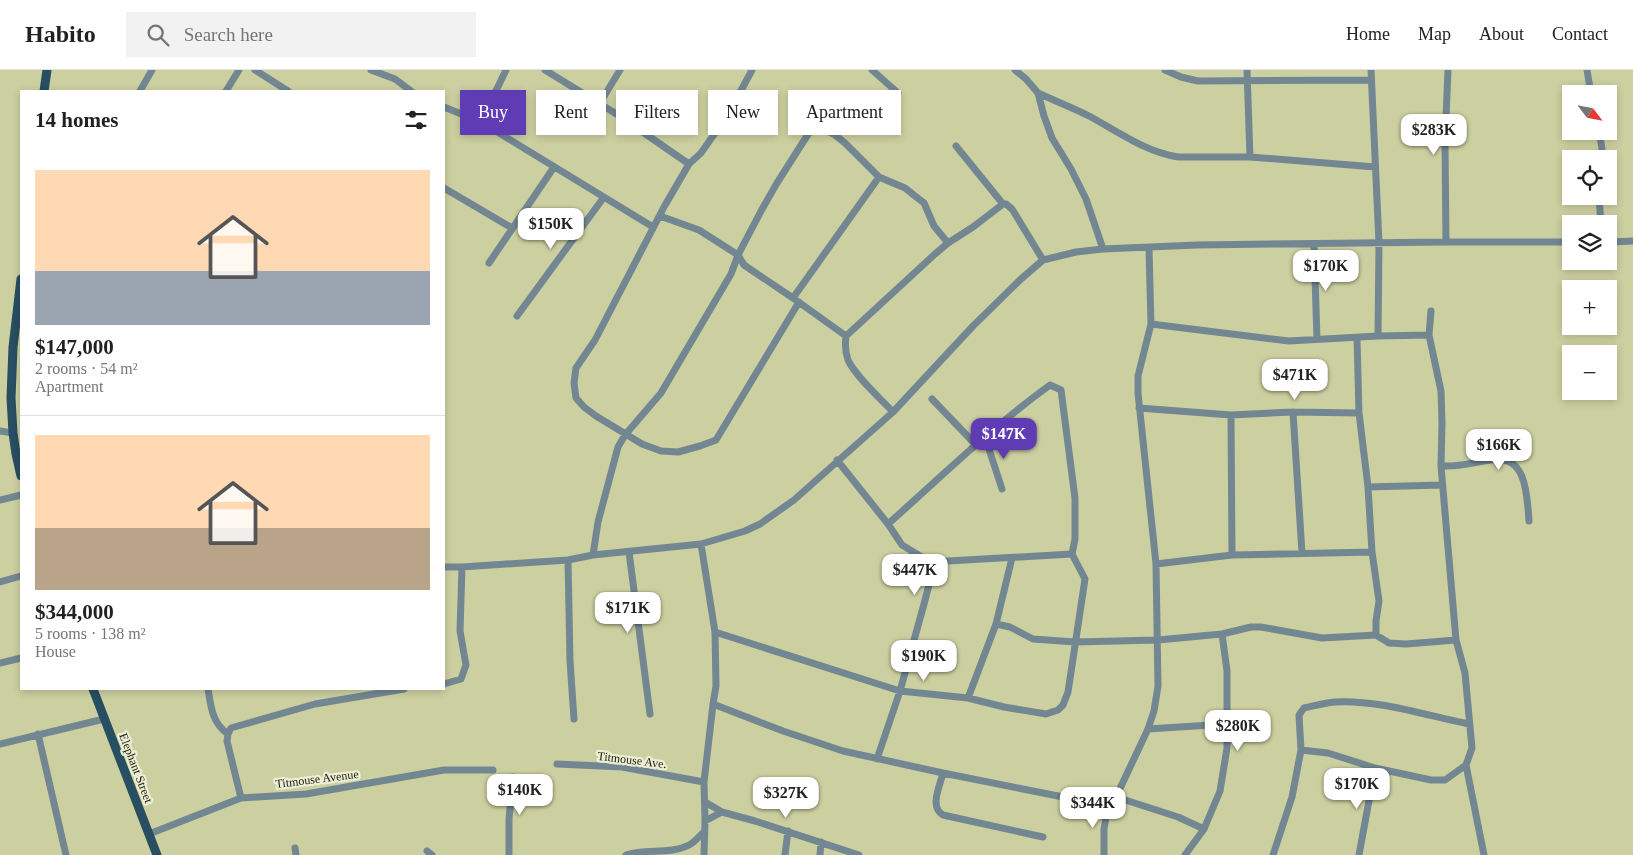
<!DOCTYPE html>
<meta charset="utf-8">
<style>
:root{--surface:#fff;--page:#f2f2f2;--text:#202124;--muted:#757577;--line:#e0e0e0;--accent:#603cb4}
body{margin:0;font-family:"Times New Roman",serif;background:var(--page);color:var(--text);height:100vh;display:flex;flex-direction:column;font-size:19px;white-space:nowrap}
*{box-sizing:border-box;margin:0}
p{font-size:16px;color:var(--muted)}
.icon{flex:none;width:28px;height:28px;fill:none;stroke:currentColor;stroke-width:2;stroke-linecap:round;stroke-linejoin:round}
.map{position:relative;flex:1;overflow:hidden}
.details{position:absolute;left:20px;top:20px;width:425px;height:600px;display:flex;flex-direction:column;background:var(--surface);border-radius:0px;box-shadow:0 2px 8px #0003}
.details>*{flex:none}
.banner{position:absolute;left:460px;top:20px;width:475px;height:45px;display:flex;gap:10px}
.needle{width:32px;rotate:122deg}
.tools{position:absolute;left:1562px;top:15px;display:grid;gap:10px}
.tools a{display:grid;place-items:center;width:55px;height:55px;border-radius:0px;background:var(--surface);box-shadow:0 2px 8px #0003;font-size:25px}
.price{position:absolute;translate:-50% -42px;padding:0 11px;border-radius:10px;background:#fff;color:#222;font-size:16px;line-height:32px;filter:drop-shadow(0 1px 2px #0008)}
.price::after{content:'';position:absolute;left:50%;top:30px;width:15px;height:11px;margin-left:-8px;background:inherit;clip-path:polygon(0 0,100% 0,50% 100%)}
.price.on{background:var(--accent);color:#fff}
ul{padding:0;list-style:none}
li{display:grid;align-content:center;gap:10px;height:265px;padding:0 15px}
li+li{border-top:1px solid var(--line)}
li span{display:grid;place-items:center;height:155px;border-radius:0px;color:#555}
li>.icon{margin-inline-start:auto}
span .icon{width:90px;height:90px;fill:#fffc;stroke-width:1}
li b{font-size:21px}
h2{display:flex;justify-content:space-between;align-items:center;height:60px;padding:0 15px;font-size:21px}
.pill{padding:0 18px;border-radius:0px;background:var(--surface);box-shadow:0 2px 8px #0003;font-size:18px;line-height:45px}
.pill.on{background:var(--accent);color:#fff}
header{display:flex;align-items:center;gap:30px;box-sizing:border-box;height:70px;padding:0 25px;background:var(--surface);border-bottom:1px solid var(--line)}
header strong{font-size:24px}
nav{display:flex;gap:28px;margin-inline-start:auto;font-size:18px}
.search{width:350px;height:45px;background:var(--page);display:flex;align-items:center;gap:12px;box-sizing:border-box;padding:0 18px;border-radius:0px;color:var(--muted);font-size:19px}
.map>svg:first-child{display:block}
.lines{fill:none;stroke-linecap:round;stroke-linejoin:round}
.minor{stroke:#738792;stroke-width:7}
.major{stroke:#284e61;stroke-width:9}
.labels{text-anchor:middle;stroke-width:4.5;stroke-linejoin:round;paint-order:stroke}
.street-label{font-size:12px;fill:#20220f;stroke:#ecefd6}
</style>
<header>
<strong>Habito</strong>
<div class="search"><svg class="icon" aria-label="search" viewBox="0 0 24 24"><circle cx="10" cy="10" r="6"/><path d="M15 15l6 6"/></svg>Search here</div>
<nav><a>Home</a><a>Map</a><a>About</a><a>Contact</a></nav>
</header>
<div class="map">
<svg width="1633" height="785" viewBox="0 0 1633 785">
<rect width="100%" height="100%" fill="#ccd0a0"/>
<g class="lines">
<path class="minor" d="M 255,0 L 288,21
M 371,0 L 395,9 L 411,21
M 545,0 L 618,45 L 689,94
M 752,0 L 729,43 L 701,83 L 689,94 L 664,137 L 595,270 L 576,298 L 574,313 L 576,328 L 584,337 L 596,346 L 642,374 L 661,381 L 678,382 L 700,376 L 716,370 L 799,232
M 872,0 L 898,23
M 1015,0 L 1026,9 L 1038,23 L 1044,46 L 1052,68 L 1071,99 L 1086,129 L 1103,179
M 1165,0 L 1181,7 L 1198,11 L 1370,10
M 1247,0 L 1250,87
M 1371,0 L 1379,173 L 1378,266
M 1587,0 L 1591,24
M 140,21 L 152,0
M 226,21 L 239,0
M 1038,23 C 1055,31 1074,38 1091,47 C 1118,62 1146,82 1178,87 L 1250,87 L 1375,97
M 600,33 L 620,0
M 444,37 L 481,52 L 653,157
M 481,52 L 506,0
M 1599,61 L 1602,79 L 1601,89
M 956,76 L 1003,134 L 1006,134 L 1012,139 L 1043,190
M 444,118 L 512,158
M 1599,126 L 1601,154
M 660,146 L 699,160 L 738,185 L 744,195 L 793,228 L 846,266
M 1446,172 L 1445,73 L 1448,0
M 1609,172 L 1633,171
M 948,173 L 973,157 L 1003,134
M 1314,175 L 1317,269
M 489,193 L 554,97
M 793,228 L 879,107
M 1431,241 L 1429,265 L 1441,321 L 1442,353 L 1441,396 L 1456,570 L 1465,603 L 1472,678 L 1466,695 L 1484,785
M 517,246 L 604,127
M 1151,254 L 1289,271 L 1378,266 L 1429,265
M 1357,268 L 1359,343 L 1368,417 L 1372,482 L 1379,531 L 1376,551 L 1376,565
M 932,329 L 976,375
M 1139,338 L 1231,345 L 1293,342 L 1359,343
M 1293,342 L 1302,483
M 1231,345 L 1232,485
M 0,361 L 13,363
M 985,367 L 1002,419
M 837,390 L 888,454 L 902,475 L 930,492 L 931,507 L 924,534 L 900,621 L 877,689
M 1441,396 C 1460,397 1471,393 1490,390 C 1527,383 1527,425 1529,451
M 1368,417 L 1442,415
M 0,430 L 21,425
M 701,474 L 715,562 L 716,616 L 713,634 L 704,712 L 705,751 L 704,785
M 629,482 L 650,644
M 593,485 L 598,452 L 618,377 L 625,365 L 661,323 L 731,204 L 738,185 L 761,141 L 777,113 L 812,58 L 818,56 L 835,65 L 845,73 L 879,107 L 905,118 L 924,133 L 934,156 L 948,173 L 935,184 L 846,266 C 845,274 845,282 848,290 C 856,307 880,328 893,342
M 568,490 L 570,591 L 574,649
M 930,492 L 1072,484
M 1156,494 L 1232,485 L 1372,482
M 444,497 L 462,497 L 568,490 L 593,485 L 701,474 L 745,461 L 760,454 L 794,430 L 893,342 L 973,256 L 1021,209 L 1043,190 L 1076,182 L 1103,179 L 1197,175 L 1446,172 L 1571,172
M 0,512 L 21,506
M 996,554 L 1010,557 L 1033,569 L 1075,572 L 1158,570 L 1222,564 L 1251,557 L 1261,557 L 1322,568 L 1376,565 L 1389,573 L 1406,574 L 1456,570
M 715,562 L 900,621 L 968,628 L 1004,637 L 1046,644 L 1058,640 L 1063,635 L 1068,622 L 1085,509 L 1072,484 L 1075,469 L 1075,428 L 1061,320 L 1050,315 C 992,357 941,407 888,454
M 0,593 L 21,588
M 444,614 L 461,609 L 466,595 L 460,561 L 462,497
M 208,619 C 211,637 212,653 228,664
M 968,628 L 996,554 L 1012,488
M 713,634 L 783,661 L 843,681 L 943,703 L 1108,736
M 1148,659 L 1227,654
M 38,664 L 66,785
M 0,674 L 104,649
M 1301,680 L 1328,683 L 1375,698 L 1431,710 L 1445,710 L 1466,695
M 557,694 L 622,697 L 704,712
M 943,703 C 940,716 929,737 943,745 L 1043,767
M 1116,727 L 1178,747 L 1204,759
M 241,728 L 227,671 L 228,664 L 231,658 L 315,634 L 404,619
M 705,732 L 722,742 L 755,751 L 859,785
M 705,751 L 722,742
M 149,764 L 241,728 L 306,724 L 444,700 L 493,700
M 295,778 L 296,785
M 427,781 L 432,785
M 509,785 L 509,749 L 513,707
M 626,785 C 646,778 670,785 689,775 C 695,772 699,766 704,762
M 785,785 L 788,761
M 820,785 L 821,772
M 1104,785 L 1104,759 L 1108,736 L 1116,727 L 1148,659 L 1154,641 L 1158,616 L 1156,494 L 1138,323 L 1138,306 L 1151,254 L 1149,178
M 1185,785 L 1204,759 L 1220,721 L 1227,678 L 1227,601 L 1222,564
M 1273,785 L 1292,727 L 1301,680 L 1299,645 L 1304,638 C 1314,636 1324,633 1335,632 C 1376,629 1428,646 1469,654
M 1359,785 L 1375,698"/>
<path class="major" d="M 44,21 L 47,0
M 21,209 L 13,277 L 11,328 L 13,363 L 16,384 L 21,406
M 93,619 L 157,785"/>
</g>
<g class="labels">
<g class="street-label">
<text transform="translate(632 690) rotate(7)" y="4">Titmouse Ave.</text>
<text transform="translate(136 698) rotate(69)" y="4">Elephant Street</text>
<text transform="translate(317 709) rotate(-7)" y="4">Titmouse Avenue</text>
</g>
</g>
</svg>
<div class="tools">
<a><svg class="needle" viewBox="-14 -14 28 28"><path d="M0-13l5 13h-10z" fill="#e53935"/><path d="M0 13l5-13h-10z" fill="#757577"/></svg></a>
<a><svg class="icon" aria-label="locate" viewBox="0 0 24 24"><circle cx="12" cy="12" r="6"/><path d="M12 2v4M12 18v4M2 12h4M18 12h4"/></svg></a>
<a><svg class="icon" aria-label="layers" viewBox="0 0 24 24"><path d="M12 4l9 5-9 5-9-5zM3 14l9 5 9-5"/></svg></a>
<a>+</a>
<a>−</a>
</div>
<b class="price" style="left:1434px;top:86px">$283K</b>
<b class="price" style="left:551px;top:180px">$150K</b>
<b class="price" style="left:1326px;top:222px">$170K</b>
<b class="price" style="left:1295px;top:331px">$471K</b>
<b class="price on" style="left:1004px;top:390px">$147K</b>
<b class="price" style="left:1499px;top:401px">$166K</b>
<b class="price" style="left:915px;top:526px">$447K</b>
<b class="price" style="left:628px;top:564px">$171K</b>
<b class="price" style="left:924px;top:612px">$190K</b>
<b class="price" style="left:1238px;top:682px">$280K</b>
<b class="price" style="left:1357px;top:740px">$170K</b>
<b class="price" style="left:520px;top:746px">$140K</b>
<b class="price" style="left:786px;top:749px">$327K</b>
<b class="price" style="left:1093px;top:759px">$344K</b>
<div class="banner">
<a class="pill on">Buy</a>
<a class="pill">Rent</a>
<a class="pill">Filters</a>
<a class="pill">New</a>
<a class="pill">Apartment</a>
</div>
<section class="details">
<h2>14 homes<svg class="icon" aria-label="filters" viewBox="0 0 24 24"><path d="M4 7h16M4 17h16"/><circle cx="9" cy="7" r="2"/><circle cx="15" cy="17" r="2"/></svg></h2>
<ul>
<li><span style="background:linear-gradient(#ffd9b3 65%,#9aa5b1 0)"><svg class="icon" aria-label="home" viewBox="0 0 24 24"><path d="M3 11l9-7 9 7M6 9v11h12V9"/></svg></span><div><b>$147,000</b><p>2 rooms · 54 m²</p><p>Apartment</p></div></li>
<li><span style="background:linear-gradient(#ffd9b3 60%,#b9a48a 0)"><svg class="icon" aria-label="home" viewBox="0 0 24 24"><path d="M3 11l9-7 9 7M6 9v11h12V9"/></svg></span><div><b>$344,000</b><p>5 rooms · 138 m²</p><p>House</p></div></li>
</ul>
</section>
</div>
